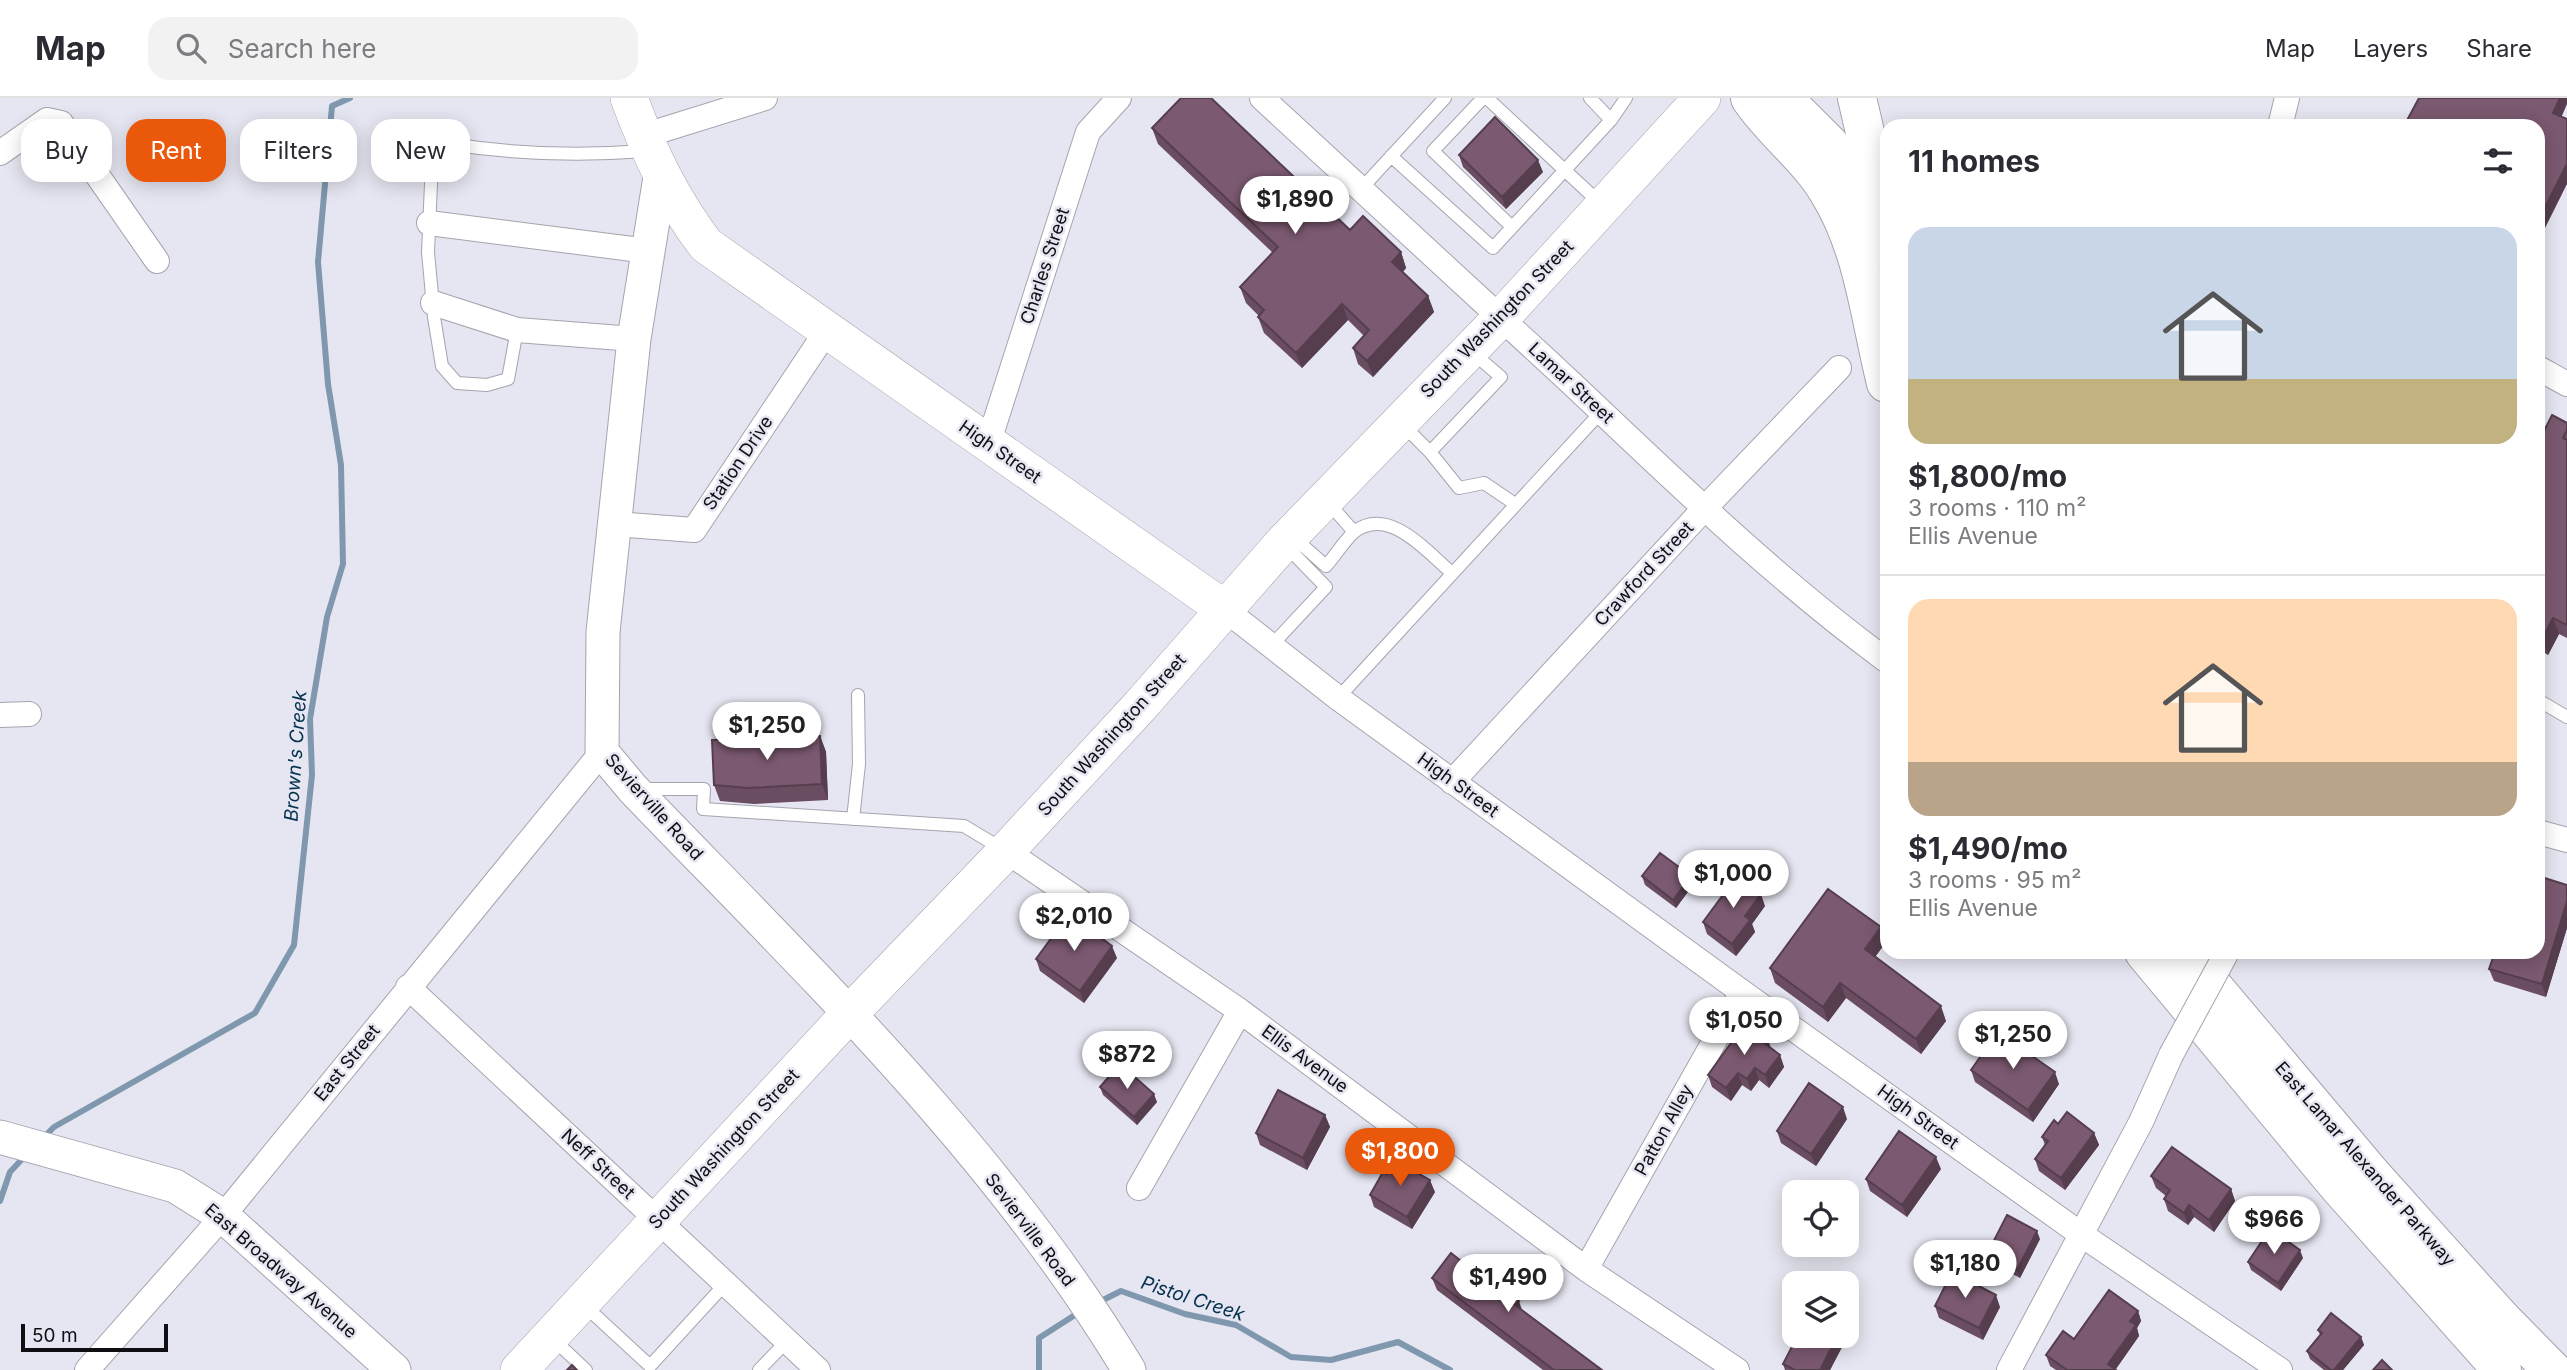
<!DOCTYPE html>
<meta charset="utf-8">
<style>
:root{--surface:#fff;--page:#f2f2f3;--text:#2b2b33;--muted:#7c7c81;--line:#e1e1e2;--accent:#ea580c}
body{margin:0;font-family:Inter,sans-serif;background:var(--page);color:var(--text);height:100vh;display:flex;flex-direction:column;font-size:26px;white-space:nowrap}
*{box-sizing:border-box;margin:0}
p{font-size:23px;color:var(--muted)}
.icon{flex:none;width:38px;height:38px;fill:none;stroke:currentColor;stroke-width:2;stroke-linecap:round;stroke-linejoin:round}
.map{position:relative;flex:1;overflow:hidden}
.side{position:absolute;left:1880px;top:21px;width:665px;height:840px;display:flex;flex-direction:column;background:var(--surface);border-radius:21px;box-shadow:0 4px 18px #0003}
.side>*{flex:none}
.banner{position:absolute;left:21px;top:21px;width:665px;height:63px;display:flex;gap:14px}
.buttons{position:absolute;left:1782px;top:1082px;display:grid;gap:14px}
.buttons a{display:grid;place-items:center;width:77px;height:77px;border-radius:14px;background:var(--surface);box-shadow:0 4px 18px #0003;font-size:35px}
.scale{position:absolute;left:21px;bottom:18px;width:147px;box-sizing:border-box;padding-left:7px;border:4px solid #0f0f13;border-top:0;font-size:19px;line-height:24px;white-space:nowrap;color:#0f0f13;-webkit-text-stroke:5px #e6e6f2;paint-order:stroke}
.price{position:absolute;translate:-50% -60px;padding:0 16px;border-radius:24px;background:#fff;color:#222;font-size:23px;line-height:46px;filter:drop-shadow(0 2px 4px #0008)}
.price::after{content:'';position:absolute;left:50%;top:42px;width:21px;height:16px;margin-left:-10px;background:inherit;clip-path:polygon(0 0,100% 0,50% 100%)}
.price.active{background:var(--accent);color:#fff}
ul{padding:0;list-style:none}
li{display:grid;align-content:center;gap:14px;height:371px;padding:0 28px}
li+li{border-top:2px solid var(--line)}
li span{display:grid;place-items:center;height:217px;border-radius:21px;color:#555}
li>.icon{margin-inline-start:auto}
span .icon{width:126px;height:126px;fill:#fffc;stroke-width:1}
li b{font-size:30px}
h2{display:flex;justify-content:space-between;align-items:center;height:84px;padding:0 28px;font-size:30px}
.tag{padding:0 24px;border-radius:21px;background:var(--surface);box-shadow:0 4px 18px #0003;font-size:24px;line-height:63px}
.tag.active{background:var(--accent);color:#fff}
header{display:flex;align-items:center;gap:42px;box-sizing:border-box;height:98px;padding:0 35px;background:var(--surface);border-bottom:2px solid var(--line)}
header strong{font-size:33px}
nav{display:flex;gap:38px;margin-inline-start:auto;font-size:24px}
.search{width:490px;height:63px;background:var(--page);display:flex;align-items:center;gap:18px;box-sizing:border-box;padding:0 24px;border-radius:21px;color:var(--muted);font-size:26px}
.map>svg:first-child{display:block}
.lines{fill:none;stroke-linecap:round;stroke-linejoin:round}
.stream{stroke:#7f98ae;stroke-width:6}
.lane-casing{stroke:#a4a4af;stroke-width:14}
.street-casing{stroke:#a4a4af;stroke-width:26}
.secondary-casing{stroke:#a4a4af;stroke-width:35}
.primary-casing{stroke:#a4a4af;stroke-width:38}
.highway-casing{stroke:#a4a4af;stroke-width:40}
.lane{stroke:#fff;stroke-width:12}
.street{stroke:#fff;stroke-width:24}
.secondary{stroke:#fff;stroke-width:33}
.primary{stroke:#fff;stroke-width:37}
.highway{stroke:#fff;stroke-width:38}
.street-bridge-casing{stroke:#a4a4af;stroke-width:26;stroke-linecap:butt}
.street-bridge{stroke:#fff;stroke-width:24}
.wall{fill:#6a4d60}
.shaded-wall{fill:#563e4e}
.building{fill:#7b5970;stroke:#563e4e;stroke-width:2}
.labels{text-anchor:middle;stroke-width:5;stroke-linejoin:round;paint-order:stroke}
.street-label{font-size:18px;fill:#0f0f13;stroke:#e6e6f2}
.water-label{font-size:19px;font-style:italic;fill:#05324e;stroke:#e6e6f2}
</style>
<header>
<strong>Map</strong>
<div class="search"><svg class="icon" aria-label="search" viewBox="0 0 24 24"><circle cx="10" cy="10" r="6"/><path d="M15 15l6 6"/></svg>Search here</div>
<nav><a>Map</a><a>Layers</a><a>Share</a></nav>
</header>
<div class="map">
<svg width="2567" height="1272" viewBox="0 0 2567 1272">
<rect width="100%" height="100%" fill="#e6e6f2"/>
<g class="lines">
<path class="stream" d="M 42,1041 L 54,1029 L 255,915 L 294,847 L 312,677 L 310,621 L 327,519 L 343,466 L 341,367 L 328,286 L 318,164 L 332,8 L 350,0
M 0,1103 L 10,1074 L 25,1058
M 1097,1205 L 1121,1193 L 1185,1216 L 1236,1227 L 1291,1259 L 1331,1262 L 1398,1244 L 1450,1272
M 1039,1272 L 1039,1240 L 1078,1215"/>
<g class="lane-casing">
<path id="lane" d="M 1483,0 L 1433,53 L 1512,129
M 1487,0 L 1600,105
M 1611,22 L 1626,0
M 1391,58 L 1493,150 L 1611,22 L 1590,0
M 1361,91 L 1445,0
M 517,232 L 508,281 L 487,287 L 457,285 L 442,268 L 434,219 L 428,154 L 432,63 L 450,46 C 514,56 581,58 645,53
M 1402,326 L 1430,354 L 1501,279 L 1473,255
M 1430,354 L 1459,390 L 1484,385 L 1515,406
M 1327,403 L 1354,434
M 1292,438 L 1326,468 C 1335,458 1344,443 1354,434 C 1389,407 1427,454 1452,475
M 1272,547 L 1326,489 L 1286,448
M 1338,600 L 1601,314
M 2538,602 L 2567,619
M 641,691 L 704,691 L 703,711 L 964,728 L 1004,752
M 853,721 L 859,666 L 858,597
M 585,1208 L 650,1268 L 726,1185
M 553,1241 L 586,1272
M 759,1272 L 787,1243"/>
</g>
<g class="street-casing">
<path id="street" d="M 1262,0 C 1364,94 1467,188 1569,283 C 1672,380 1772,478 1886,562
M 2280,28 L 2287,0
M 643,38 L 765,0
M 0,55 L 47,22 L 61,25 L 157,163
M 429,125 L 648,153
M 433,205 L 517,232 L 634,241
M 2538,270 L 2567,286
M 988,346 L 1088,34 L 1119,0
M 615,426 L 694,432 L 826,234
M 1223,510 L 1338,600 L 1742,894 L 2082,1137 L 2280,1272
M 0,617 L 29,616
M 1452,684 L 1703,412 L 1839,270
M 2538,734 L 2567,742
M 1006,753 L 1240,913 L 1586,1171 L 1737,1272
M 408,889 L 818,1272
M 1139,1090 L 1240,913
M 1586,1171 L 1742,894
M 87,1272 L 223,1118 L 602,654
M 2009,1272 L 2141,1024 L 2171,957"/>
</g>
<g class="secondary-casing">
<path id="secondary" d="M 660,79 L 634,241 L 603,534 L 602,654 L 633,691 C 809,874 997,1053 1129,1272
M 0,1039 L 175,1088 L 223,1118 L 394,1272"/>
</g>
<g class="primary-casing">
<path id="primary" d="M 629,0 C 649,54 671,101 706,147 L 1223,510
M 519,1272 L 850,915 L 1006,753 L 1140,608 L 1283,445 L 1501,220 L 1702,0"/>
</g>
<g class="highway-casing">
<path id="highway" d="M 1750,0 C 1773,34 1808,59 1829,95 C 1864,152 1870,222 1886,285
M 1783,0 L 1830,47 L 1866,107 L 1886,152
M 1857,0 L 1884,116
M 2144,854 L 2339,1089 L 2502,1272
M 2184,854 L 2373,1078 L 2500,1219 L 2552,1272"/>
</g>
<use href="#lane" class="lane"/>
<use href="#street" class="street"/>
<use href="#secondary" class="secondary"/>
<use href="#primary" class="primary"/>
<use href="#highway" class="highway"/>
<g class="street-bridge-casing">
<path id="street-bridge" d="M 2171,957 L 2227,854"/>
</g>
<use href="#street-bridge" class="street-bridge"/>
</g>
<path class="wall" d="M 1152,30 L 1350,132 L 1401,154 L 1406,170 L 1403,174 L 1428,198 L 1434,214 L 1373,279 L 1358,266 L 1353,250 L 1364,238 L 1348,222 L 1302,270 L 1264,235 L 1258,219 L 1259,218 L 1246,205 L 1240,189 L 1273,155 L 1158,46 Z
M 1459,57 L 1543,74 L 1506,111 L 1463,69 Z
M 2567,325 L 2567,540 L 2559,536 L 2548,557 L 2538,551 L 2538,345 Z
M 820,638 L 826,654 L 828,702 L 754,706 L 720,703 L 714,687 Z
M 1642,778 L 1691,778 L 1693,787 L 1676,810 L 1645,787 Z
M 2567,787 L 2567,830 L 2546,899 L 2494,883 L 2489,871 Z
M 1765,808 L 1752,826 L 1755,834 L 1736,858 L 1707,836 L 1703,824 Z
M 1886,844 L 1875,859 L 1946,923 L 1921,956 L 1846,900 L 1828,924 L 1775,885 L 1770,870 Z
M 1117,860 L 1084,905 L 1040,873 L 1036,861 Z
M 1767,939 L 1771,950 L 1780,957 L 1784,969 L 1769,990 L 1759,982 L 1751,993 L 1742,987 L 1731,1003 L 1712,989 L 1708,977 Z
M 1971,972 L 2059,986 L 2033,1024 L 1975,984 Z
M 1100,989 L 1157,1004 L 1137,1027 L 1103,997 Z
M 1325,1017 L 1330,1029 L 1307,1072 L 1260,1047 L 1256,1035 Z
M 1847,1021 L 1816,1068 L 1781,1045 L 1777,1033 Z
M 2058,1026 L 2094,1035 L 2099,1047 L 2065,1092 L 2039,1073 L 2035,1061 L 2045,1047 L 2042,1039 Z
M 1941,1071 L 1907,1119 L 1870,1093 L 1866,1081 Z
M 1387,1076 L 1435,1094 L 1412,1131 L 1374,1109 L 1370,1097 Z
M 2151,1078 L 2231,1091 L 2235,1103 L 2214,1134 L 2194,1119 L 2188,1127 L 2168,1113 L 2164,1101 L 2166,1098 L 2156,1090 Z
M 2040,1141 L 2020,1180 L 1990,1164 L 1987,1156 Z
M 2303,1160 L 2281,1193 L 2251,1172 L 2248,1164 Z
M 1470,1170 L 1499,1182 L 1501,1189 L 1523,1213 L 1602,1272 L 1543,1272 L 1437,1192 L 1432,1180 Z
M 1935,1208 L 2000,1209 L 1983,1242 L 1939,1220 Z
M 2138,1213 L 2141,1223 L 2137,1230 L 2139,1238 L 2116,1271 L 2116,1272 L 2056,1272 L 2050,1268 L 2046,1257 L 2074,1241 Z
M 1848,1218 L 1852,1230 L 1830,1272 L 1785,1272 L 1783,1266 Z
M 2318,1232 L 2361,1239 L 2364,1247 L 2343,1272 L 2324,1272 L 2310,1261 L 2307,1253 L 2320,1237 Z"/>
<path class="shaded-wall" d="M 2560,0 L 2567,0 L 2567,6 L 2558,27 L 2553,15 Z
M 1538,62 L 1543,74 L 1506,111 L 1502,99 Z
M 2567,66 L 2567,86 L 2538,144 L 2538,123 Z
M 1401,154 L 1406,170 L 1397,180 L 1392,164 Z
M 1428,198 L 1434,214 L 1373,279 L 1367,263 Z
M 1342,206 L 1348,222 L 1302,270 L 1296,255 Z
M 2553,520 L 2559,536 L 2548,557 L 2542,541 Z
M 820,638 L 826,654 L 828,702 L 822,686 Z
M 1691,778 L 1693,787 L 1676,810 L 1673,802 Z
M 1761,796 L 1765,808 L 1752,826 L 1755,834 L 1736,858 L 1732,846 L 1745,818 Z
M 2567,803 L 2567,830 L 2546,899 L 2542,886 Z
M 1881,829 L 1886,844 L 1870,866 L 1865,851 Z
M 1112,848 L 1117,860 L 1084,905 L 1080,893 Z
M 1840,885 L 1846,900 L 1828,924 L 1823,909 Z
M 1941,908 L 1946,923 L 1921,956 L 1916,941 Z
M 1767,939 L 1771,952 L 1763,944 Z
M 1780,957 L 1784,969 L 1769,990 L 1765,977 Z
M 1755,970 L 1759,982 L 1751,993 L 1747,981 Z
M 2055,974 L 2059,986 L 2033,1024 L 2028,1012 Z
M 1738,975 L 1742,987 L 1731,1003 L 1726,990 Z
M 1154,996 L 1157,1004 L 1137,1027 L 1134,1019 Z
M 1843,1009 L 1847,1021 L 1816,1068 L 1811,1056 Z
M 1325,1017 L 1330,1029 L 1307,1072 L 1303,1060 Z
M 2094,1035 L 2099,1047 L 2065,1092 L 2061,1080 Z
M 1936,1059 L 1941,1071 L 1907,1119 L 1902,1107 Z
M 1430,1082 L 1435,1094 L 1412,1131 L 1407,1119 Z
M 2231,1091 L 2235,1103 L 2214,1134 L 2209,1122 Z
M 2189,1107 L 2194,1119 L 2188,1127 L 2184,1115 Z
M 2037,1133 L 2040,1141 L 2020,1180 L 2017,1172 Z
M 2300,1152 L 2303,1160 L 2281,1193 L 2278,1185 Z
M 1996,1197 L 2000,1209 L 1983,1242 L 1979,1230 Z
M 1519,1203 L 1523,1215 L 1515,1207 Z
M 2138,1213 L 2141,1223 L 2137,1230 L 2139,1238 L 2115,1272 L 2108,1266 L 2130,1223 Z
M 1848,1218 L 1852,1230 L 1830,1272 L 1820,1272 L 1838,1237 L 1846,1237 L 1846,1221 Z
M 2361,1239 L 2364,1247 L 2343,1272 L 2334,1272 Z"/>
<path class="building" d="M 1181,0 L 1211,0 L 1350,132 L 1363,118 L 1401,154 L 1392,164 L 1428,198 L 1367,263 L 1353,250 L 1369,232 L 1342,206 L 1296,255 L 1258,219 L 1264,212 L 1240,189 L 1278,149 L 1152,30 Z
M 2419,0 L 2560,0 L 2553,15 L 2567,21 L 2567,66 L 2538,123 L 2538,28 L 2404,28 Z
M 1495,19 L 1538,62 L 1502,99 L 1459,57 Z
M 2552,317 L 2567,325 L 2567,332 L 2563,340 L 2567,342 L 2567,527 L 2553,520 L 2542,541 L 2538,539 L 2538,345 Z
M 820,638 L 822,686 L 748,690 L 714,687 L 712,642 Z
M 1660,755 L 1691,778 L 1673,802 L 1642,778 Z
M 1737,778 L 1761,796 L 1745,818 L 1750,822 L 1732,846 L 1703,824 Z
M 2538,778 L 2567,787 L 2567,803 L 2542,886 L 2489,871 L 2495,854 L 2538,854 Z
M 1828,791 L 1881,829 L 1865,851 L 1941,908 L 1916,941 L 1840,885 L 1823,909 L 1770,870 Z
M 1069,816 L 1112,848 L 1080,893 L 1036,861 Z
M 1746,924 L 1767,939 L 1763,944 L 1780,957 L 1765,977 L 1755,970 L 1747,981 L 1738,975 L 1726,990 L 1708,977 Z
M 1998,934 L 2055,974 L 2028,1012 L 1971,972 Z
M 1120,966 L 1154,996 L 1134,1019 L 1100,989 Z
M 1809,985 L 1843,1009 L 1811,1056 L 1777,1033 Z
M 1278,992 L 1325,1017 L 1303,1060 L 1256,1035 Z
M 2067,1014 L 2094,1035 L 2061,1080 L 2035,1061 L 2048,1043 L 2042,1039 L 2054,1022 L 2058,1026 Z
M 1899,1033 L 1936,1059 L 1902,1107 L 1866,1081 Z
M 2172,1049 L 2231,1091 L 2209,1122 L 2189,1107 L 2184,1115 L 2164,1101 L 2170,1092 L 2151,1078 Z
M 1395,1062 L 1430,1082 L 1407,1119 L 1370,1097 L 1383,1074 L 1387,1076 Z
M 2007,1117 L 2037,1133 L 2017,1172 L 1987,1156 Z
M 2270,1131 L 2300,1152 L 2278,1185 L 2248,1164 Z
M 1451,1155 L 1470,1170 L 1474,1164 L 1499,1182 L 1496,1185 L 1519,1203 L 1515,1207 L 1602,1272 L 1554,1272 L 1432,1180 Z
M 1952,1174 L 1996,1197 L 1979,1230 L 1935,1208 Z
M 2109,1192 L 2138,1213 L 2130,1223 L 2136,1227 L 2108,1266 L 2116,1272 L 2067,1272 L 2046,1257 L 2063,1233 L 2074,1241 Z
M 2331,1215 L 2361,1239 L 2334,1272 L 2331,1272 L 2307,1253 L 2322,1235 L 2318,1232 Z
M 1798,1237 L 1838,1237 L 1820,1272 L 1795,1272 L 1783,1266 Z
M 2382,1262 L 2392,1272 L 2373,1272 Z
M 572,1267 L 577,1272 L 567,1272 Z"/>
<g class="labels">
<g class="street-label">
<text transform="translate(1045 168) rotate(-72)" y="6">Charles Street</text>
<text transform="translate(1497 221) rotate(-46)" y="6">South Washington Street</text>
<text transform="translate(1571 285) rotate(43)" y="6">Lamar Street</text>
<text transform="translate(1000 354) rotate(35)" y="6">High Street</text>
<text transform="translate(738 365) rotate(-56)" y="6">Station Drive</text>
<text transform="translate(1644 476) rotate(-47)" y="6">Crawford Street</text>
<text transform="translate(1112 637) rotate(-48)" y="6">South Washington Street</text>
<text transform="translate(1458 687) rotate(36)" y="6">High Street</text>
<text transform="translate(654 709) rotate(48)" y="6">Sevierville Road</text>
<text transform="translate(1305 961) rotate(36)" y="6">Ellis Avenue</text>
<text transform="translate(347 965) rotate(-51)" y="6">East Street</text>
<text transform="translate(1918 1019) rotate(36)" y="6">High Street</text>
<text transform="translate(1664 1032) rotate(-61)" y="6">Patton Alley</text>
<text transform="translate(724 1051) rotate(-47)" y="6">South Washington Street</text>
<text transform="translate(598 1066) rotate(43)" y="6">Neff Street</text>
<text transform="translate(2365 1066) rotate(49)" y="6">East Lamar Alexander Parkway</text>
<text transform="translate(1030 1132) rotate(53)" y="6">Sevierville Road</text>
<text transform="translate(281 1173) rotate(41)" y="6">East Broadway Avenue</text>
</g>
<g class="water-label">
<text transform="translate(295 658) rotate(-86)" y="7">Brown's Creek</text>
<text transform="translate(1193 1200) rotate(18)" y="7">Pistol Creek</text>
</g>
</g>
</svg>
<div class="buttons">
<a><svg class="icon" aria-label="locate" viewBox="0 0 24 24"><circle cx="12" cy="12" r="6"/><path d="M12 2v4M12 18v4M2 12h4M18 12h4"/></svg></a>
<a><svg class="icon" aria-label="layers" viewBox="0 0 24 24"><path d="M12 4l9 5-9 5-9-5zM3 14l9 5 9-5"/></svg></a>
</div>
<div class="scale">50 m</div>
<b class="price" style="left:1295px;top:138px">$1,890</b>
<b class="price" style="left:767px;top:664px">$1,250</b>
<b class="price" style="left:1733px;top:812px">$1,000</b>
<b class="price" style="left:1074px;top:855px">$2,010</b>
<b class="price" style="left:1744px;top:959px">$1,050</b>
<b class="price" style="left:2013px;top:973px">$1,250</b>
<b class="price" style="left:1127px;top:993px">$872</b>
<b class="price active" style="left:1400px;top:1090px">$1,800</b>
<b class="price" style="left:2274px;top:1158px">$966</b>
<b class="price" style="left:1965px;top:1202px">$1,180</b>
<b class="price" style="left:1508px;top:1216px">$1,490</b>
<div class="banner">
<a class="tag">Buy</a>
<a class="tag active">Rent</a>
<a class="tag">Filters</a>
<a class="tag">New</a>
</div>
<section class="side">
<h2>11 homes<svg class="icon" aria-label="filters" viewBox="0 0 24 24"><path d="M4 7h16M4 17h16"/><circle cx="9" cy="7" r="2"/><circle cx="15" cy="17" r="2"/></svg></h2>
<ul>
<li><span style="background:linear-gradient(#c9d6e8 70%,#c2b280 0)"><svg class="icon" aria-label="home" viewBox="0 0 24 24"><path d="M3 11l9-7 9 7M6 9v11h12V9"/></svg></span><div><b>$1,800/mo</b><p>3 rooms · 110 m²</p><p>Ellis Avenue</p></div></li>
<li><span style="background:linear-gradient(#ffd9b3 75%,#b9a48a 0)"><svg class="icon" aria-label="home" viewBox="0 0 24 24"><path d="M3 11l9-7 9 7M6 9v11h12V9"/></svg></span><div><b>$1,490/mo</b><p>3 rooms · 95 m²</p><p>Ellis Avenue</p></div></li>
</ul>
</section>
</div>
